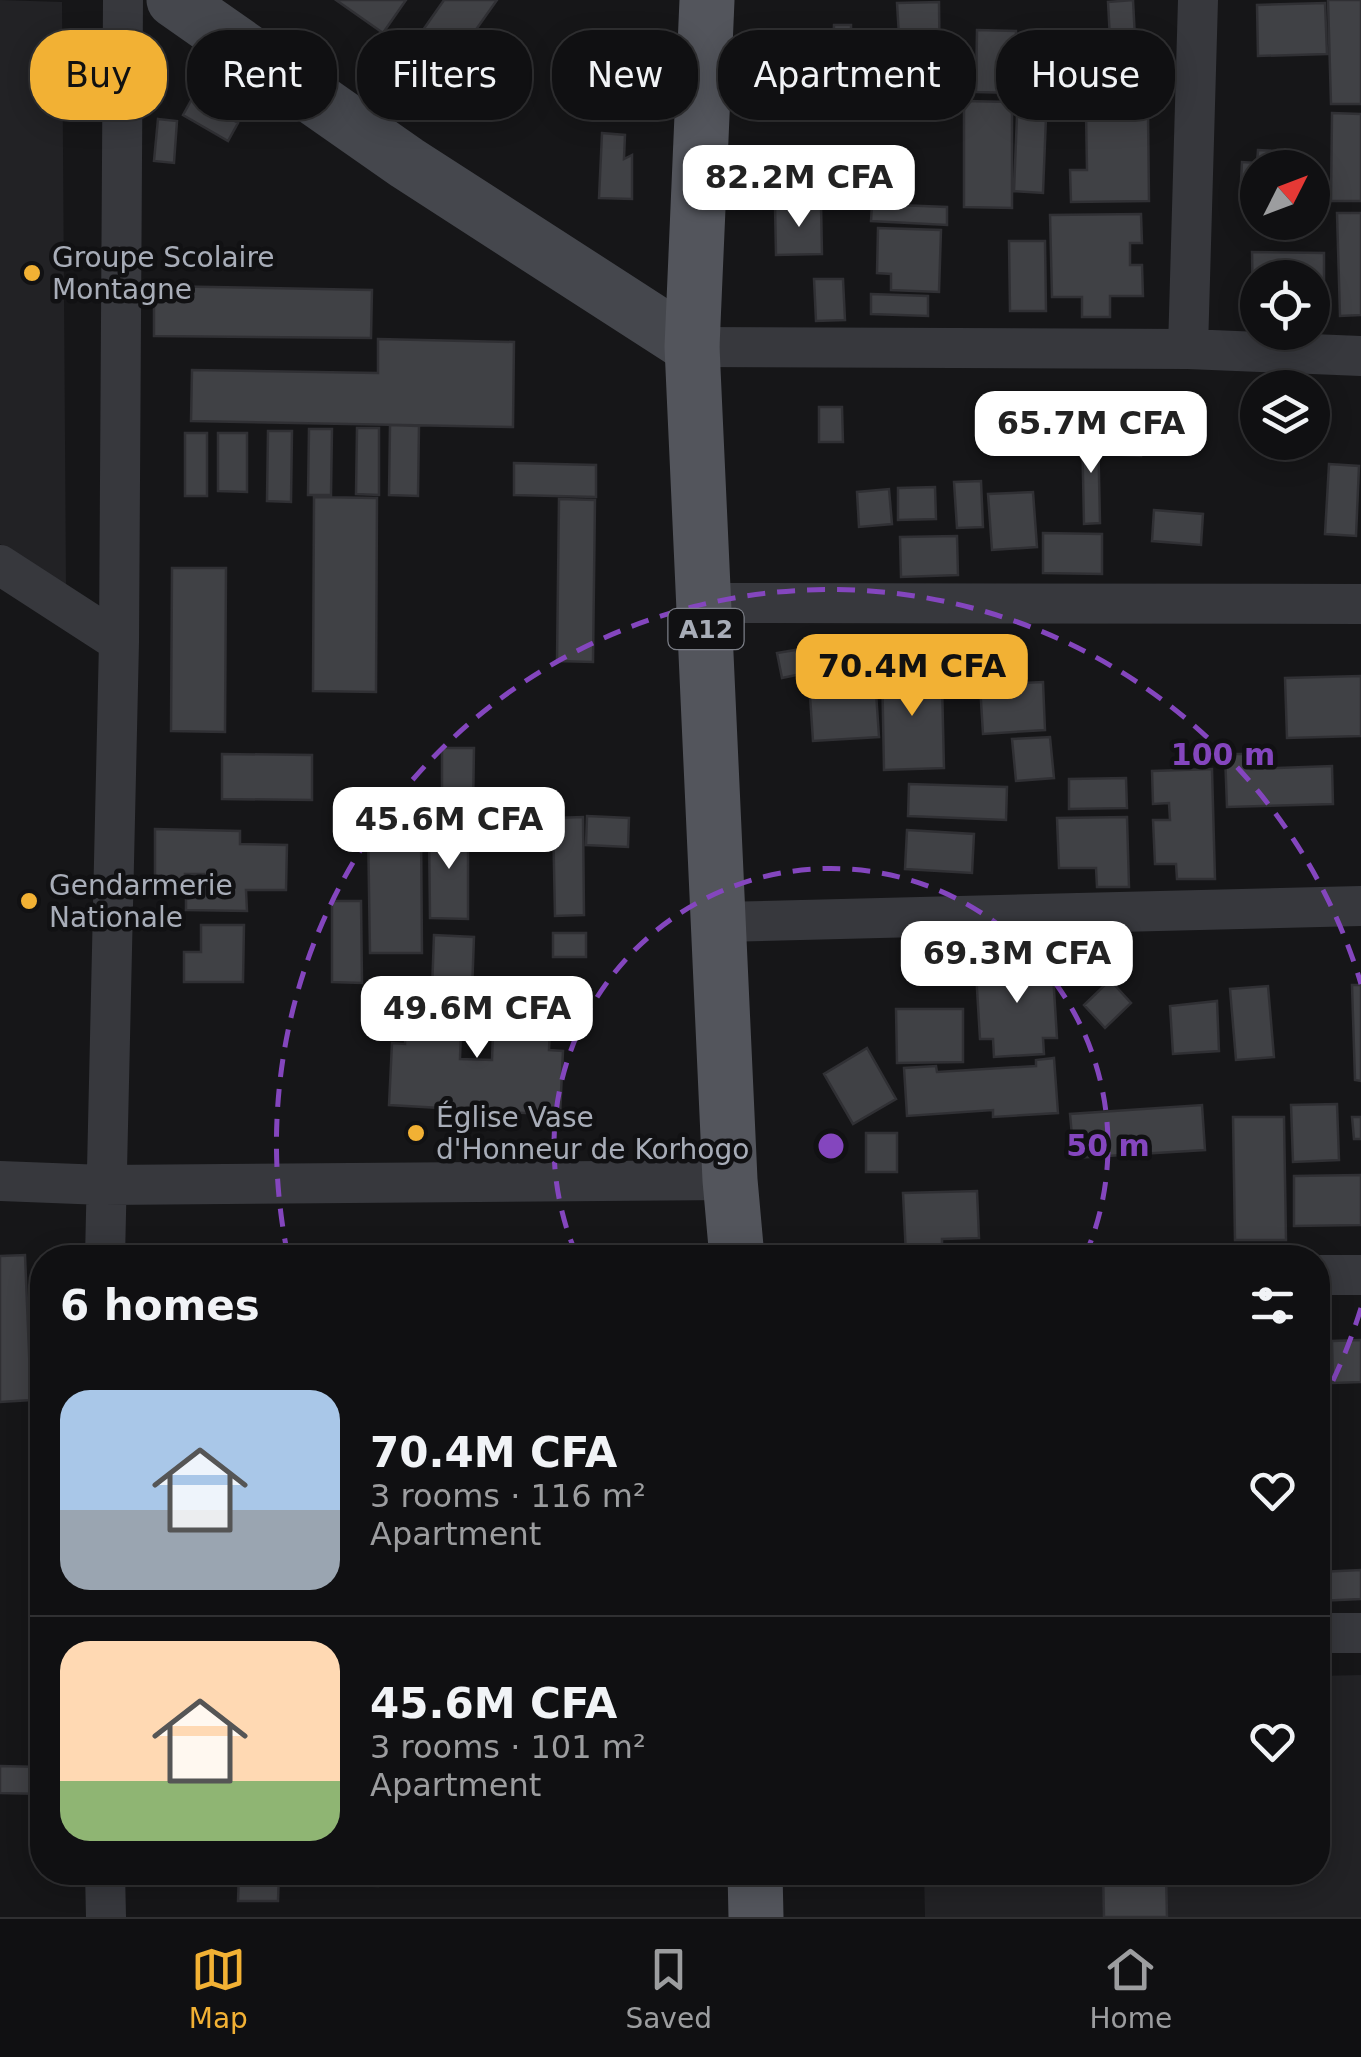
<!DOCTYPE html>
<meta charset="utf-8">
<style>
:root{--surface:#101012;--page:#1e1e20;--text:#f1f3f6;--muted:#9c9d9f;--line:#303032;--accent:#f2b134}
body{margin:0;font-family:"DejaVu Sans",sans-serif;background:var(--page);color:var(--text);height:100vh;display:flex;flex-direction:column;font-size:38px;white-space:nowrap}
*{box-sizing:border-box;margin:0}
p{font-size:32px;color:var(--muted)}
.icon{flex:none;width:55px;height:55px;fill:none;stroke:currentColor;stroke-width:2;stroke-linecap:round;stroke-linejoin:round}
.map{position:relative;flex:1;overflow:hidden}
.details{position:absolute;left:30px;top:1245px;width:1300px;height:640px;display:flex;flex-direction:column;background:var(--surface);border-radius:40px;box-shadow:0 5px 25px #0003,0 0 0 2px var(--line)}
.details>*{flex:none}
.hud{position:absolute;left:30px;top:30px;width:1302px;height:90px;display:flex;gap:20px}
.needle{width:65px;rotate:48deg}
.buttons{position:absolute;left:1240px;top:150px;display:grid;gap:20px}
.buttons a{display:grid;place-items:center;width:90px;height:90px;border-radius:50%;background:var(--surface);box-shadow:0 5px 25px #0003,0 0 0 2px var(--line);font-size:50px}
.price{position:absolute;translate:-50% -85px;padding:0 22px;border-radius:20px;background:#fff;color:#222;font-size:32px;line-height:65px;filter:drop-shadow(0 2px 5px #0008)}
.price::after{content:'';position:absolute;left:50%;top:60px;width:30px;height:22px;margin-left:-15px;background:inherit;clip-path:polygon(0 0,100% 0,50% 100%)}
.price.current{background:var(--accent);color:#111}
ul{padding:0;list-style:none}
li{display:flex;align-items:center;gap:30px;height:250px;padding:0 30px}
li+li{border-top:2px solid var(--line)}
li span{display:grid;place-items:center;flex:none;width:280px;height:200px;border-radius:30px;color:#555}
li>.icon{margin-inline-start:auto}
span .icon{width:120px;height:120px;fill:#fffc;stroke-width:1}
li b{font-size:42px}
h2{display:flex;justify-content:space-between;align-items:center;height:120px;padding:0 30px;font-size:42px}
.tag{padding:0 35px;border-radius:40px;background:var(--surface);box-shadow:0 5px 25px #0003,0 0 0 2px var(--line);font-size:35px;line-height:90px}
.tag.current{background:var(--accent);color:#111}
.menu{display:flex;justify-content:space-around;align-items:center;height:140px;border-top:2px solid var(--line);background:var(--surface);font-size:28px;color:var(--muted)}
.menu a{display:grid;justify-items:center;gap:5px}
.menu .current{color:var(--accent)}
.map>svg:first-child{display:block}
.built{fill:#222225}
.building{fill:#404145;stroke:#303034;stroke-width:2.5}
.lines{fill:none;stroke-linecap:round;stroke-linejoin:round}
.street{stroke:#37383d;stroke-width:40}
.secondary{stroke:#45474d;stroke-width:55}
.primary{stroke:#53555c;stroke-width:55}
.ring{fill:none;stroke:#8446be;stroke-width:5;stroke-dasharray:18 12}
.poi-dot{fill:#f2b134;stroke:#111113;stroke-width:4}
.labels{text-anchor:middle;stroke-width:9;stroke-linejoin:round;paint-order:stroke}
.shield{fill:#111113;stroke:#7b7e86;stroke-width:2.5}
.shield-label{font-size:25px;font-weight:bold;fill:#a8adb8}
.poi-label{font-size:28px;fill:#a8adb8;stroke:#111113;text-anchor:start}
.centre{fill:#8446be;stroke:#111113;stroke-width:5}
.ring-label{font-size:30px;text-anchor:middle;font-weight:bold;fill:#8446be;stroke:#111113;stroke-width:9;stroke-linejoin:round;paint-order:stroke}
</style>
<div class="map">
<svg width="1361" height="1917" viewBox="0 0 1361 1917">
<rect width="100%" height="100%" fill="#161618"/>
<path class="built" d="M 0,0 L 62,2 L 66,587 L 0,544 Z
M 1361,1675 L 1361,1917 L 925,1917 L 924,1873 L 1318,1872 L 1318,1676 Z"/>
<path class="building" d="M 336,0 L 406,0 L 383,33 Z
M 444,0 L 497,0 L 416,114 L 381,90 Z
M 1133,0 L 1135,38 L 1110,39 L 1108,2 Z
M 1328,0 L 1361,0 L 1361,104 L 1331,104 Z
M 939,2 L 940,85 L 902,86 L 897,3 Z
M 1325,3 L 1327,54 L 1258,56 L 1257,5 Z
M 834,25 L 851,25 L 851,52 L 833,52 Z
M 977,30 L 1016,31 L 1014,93 L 976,92 Z
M 853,56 L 894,57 L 893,82 L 852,80 Z
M 193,97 L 238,123 L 228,141 L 183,115 Z
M 964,101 L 1012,102 L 1012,208 L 964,207 Z
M 1148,112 L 1149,201 L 1071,202 L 1070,170 L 1087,170 L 1086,113 Z
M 1332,113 L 1361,114 L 1361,201 L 1331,201 Z
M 1017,115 L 1046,117 L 1043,193 L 1014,191 Z
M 158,119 L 177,121 L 174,163 L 154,161 Z
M 602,133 L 625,135 L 624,159 L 632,155 L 632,199 L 599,198 Z
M 799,147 L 848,148 L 848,173 L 798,172 Z
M 1258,150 L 1296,152 L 1296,168 L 1258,168 L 1258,201 L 1240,200 L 1242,162 L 1257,163 Z
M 821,204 L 822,254 L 776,255 L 775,205 Z
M 872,204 L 947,207 L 947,225 L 871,221 Z
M 1337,213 L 1361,213 L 1361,315 L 1340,316 Z
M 1141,214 L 1142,243 L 1130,243 L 1130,265 L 1142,265 L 1143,296 L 1110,296 L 1110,317 L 1082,317 L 1082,297 L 1052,297 L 1050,215 Z
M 878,228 L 941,230 L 939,292 L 891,290 L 891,274 L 877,273 Z
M 1009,241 L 1045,241 L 1046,311 L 1010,311 Z
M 1252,252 L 1324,253 L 1324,307 L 1312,307 L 1312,278 L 1258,278 L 1258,307 L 1253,307 Z
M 814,279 L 843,279 L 845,320 L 816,321 Z
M 154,286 L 372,290 L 371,338 L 154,336 Z
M 871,294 L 928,296 L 928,316 L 871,314 Z
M 378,339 L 514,342 L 513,427 L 191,421 L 192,370 L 378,373 Z
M 819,407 L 842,407 L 843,442 L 819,442 Z
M 991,421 L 1048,426 L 1046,448 L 989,444 Z
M 390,425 L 419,426 L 418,496 L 389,495 Z
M 357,428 L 379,428 L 379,495 L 356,494 Z
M 1082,428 L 1098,428 L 1100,523 L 1084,524 Z
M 309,429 L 332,429 L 331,495 L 308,495 Z
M 1107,429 L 1142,430 L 1141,456 L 1106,454 Z
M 268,431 L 292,431 L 291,502 L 267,501 Z
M 185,433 L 207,433 L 207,496 L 185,496 Z
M 218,433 L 247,433 L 247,492 L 218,491 Z
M 514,463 L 596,465 L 596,497 L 514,495 Z
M 1329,464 L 1359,466 L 1356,536 L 1325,534 Z
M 981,481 L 983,527 L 957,528 L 954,482 Z
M 935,487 L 936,519 L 898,520 L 898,488 Z
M 889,489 L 892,524 L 859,527 L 857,492 Z
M 1033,492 L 1037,547 L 992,550 L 988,494 Z
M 314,497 L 377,498 L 376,692 L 313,691 Z
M 559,499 L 595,500 L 593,662 L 557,661 Z
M 1154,510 L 1203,514 L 1201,545 L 1152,541 Z
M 1043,533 L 1102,534 L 1102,574 L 1043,573 Z
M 957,536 L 958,575 L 901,577 L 900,537 Z
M 172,568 L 226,568 L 225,732 L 171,731 Z
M 801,649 L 806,673 L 782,678 L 777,653 Z
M 819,663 L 878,666 L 877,686 L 818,682 Z
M 927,664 L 927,683 L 942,683 L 944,768 L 884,770 L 882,665 Z
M 1361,676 L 1361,736 L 1287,738 L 1285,678 Z
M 1043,682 L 1045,730 L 983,734 L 980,685 Z
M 876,692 L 879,737 L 813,741 L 810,696 Z
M 1050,737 L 1054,778 L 1016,781 L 1012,739 Z
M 442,748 L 474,748 L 473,810 L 442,810 Z
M 222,754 L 312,755 L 312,800 L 222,799 Z
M 1225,754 L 1250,754 L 1251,769 L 1332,766 L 1333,804 L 1227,807 Z
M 1212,769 L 1215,879 L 1177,879 L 1176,864 L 1155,864 L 1153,820 L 1170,820 L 1169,803 L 1153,804 L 1152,771 Z
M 1126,778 L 1127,808 L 1069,809 L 1069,779 Z
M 909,784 L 1007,787 L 1006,820 L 908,816 Z
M 587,816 L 629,818 L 628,847 L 586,845 Z
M 583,817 L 584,915 L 555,916 L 553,818 Z
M 1127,817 L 1129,887 L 1097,887 L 1096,868 L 1059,868 L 1057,818 Z
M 421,826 L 422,953 L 370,953 L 368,827 Z
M 429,826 L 468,826 L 468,919 L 430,918 Z
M 155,829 L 240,831 L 240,844 L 287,845 L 286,890 L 246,890 L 247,911 L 186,910 L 186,885 L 204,885 L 204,874 L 185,874 L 185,884 L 155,883 Z
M 907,830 L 974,834 L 972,873 L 905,869 Z
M 332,901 L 361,901 L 362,983 L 332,982 Z
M 201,925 L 244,925 L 243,982 L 184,982 L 184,952 L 201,952 Z
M 553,933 L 586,933 L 586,957 L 553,957 Z
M 434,935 L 474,937 L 472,992 L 432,990 Z
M 1052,958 L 1057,1038 L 1043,1038 L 1044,1054 L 994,1057 L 993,1039 L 980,1039 L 976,972 L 995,971 L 995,961 Z
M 1110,980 L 1131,1003 L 1105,1028 L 1084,1005 Z
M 1352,985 L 1361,985 L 1361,1081 L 1355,1080 Z
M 1268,986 L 1274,1057 L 1236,1060 L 1230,989 Z
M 407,997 L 462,1000 L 460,1059 L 492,1060 L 494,1003 L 551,1006 L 549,1050 L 563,1051 L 560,1115 L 389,1105 L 392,1043 L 405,1044 Z
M 1217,1001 L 1219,1051 L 1173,1054 L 1170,1006 Z
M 896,1009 L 963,1009 L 963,1062 L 897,1063 Z
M 867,1048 L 896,1099 L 853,1124 L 824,1074 Z
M 1054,1058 L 1058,1113 L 993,1117 L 993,1110 L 907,1116 L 904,1068 L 936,1066 L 937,1072 L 1036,1066 L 1036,1060 Z
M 1337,1104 L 1339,1160 L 1293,1162 L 1291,1105 Z
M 1202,1105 L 1205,1150 L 1074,1158 L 1070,1114 Z
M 1233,1117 L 1284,1117 L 1286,1240 L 1235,1240 Z
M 1352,1117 L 1361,1117 L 1361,1139 L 1354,1139 Z
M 866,1133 L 897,1133 L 897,1172 L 866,1172 Z
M 1361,1175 L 1361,1225 L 1294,1226 L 1294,1176 Z
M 977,1191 L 979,1238 L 942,1239 L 942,1254 L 906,1255 L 903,1193 Z
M 25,1255 L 31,1400 L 0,1402 L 0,1256 Z
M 1361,1340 L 1361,1382 L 1333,1383 L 1332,1341 Z
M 1361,1570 L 1361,1599 L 1318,1601 L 1318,1572 Z
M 0,1766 L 42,1767 L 42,1794 L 0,1793 Z
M 239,1872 L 279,1872 L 278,1901 L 238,1901 Z
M 353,1872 L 378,1872 L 378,1886 L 353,1885 Z
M 1103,1872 L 1166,1872 L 1167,1917 L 1104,1917 Z"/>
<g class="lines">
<path class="street" d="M 692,347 L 1188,349 L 1361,356
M 1188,349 L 1198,0
M 0,565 L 119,642
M 705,603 L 1361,604
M 720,922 L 1361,906
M 0,1181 L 104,1185 L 730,1180
M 105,1258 L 119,642 L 123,0
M 1318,1275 L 1361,1275
M 1318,1633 L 1361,1633
M 105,1872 L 106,1917"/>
<path class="secondary" d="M 174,0 L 407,163 L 692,347"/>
<path class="primary" d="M 707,0 L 692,347 L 730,1180 L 737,1258
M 755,1872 L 756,1917"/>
</g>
<g class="ring">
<path d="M577 1256A277 277 0 1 1 1085 1256"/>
<path d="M1361 1308A554 554 0 0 1 1318 1410M288 1256A554 554 0 0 1 1361 984"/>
</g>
<g class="poi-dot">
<circle cx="32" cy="273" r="10"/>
<circle cx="29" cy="901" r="10"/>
<circle cx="416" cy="1133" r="10"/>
</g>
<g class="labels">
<rect class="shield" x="668.5" y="609" width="75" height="40" rx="8"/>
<g class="shield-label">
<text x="706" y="638">A12</text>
</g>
<g class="poi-label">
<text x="52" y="267">Groupe Scolaire<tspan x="52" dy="32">Montagne</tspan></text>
<text x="49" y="895">Gendarmerie<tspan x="49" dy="32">Nationale</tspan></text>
<text x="436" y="1127">Église Vase<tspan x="436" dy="32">d'Honneur de Korhogo</tspan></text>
</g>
</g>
<circle cx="831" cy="1146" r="15" class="centre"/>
<g class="ring-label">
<text x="1223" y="765">100 m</text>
<text x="1108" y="1156">50 m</text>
</g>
</svg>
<div class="buttons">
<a><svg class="needle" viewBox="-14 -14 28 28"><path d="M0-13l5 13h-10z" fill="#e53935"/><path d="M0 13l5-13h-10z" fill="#9c9d9f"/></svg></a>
<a><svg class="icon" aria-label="locate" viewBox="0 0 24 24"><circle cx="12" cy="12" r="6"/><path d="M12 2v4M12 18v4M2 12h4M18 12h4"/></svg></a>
<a><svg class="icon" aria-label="layers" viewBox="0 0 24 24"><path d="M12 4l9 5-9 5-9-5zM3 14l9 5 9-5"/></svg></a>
</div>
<b class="price" style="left:799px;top:230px">82.2M CFA</b>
<b class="price" style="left:1091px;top:476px">65.7M CFA</b>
<b class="price current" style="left:912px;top:719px">70.4M CFA</b>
<b class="price" style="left:449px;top:872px">45.6M CFA</b>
<b class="price" style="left:1017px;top:1006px">69.3M CFA</b>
<b class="price" style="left:477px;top:1061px">49.6M CFA</b>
<div class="hud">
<a class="tag current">Buy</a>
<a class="tag">Rent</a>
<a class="tag">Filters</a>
<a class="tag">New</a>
<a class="tag">Apartment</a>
<a class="tag">House</a>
</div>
<section class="details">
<h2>6 homes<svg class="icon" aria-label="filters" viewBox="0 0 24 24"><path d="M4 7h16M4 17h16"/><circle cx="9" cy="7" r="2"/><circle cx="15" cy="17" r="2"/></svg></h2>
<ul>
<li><span style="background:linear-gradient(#a9c7e8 60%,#9aa5b1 0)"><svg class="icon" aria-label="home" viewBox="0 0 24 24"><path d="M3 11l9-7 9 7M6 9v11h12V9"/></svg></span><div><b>70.4M CFA</b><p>3 rooms · 116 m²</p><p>Apartment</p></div><svg class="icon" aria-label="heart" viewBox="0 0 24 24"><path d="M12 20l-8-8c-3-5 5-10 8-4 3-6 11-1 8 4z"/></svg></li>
<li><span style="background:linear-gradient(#ffd9b3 70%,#8fb573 0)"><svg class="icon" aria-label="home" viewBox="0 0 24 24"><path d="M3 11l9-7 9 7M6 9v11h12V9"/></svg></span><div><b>45.6M CFA</b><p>3 rooms · 101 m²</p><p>Apartment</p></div><svg class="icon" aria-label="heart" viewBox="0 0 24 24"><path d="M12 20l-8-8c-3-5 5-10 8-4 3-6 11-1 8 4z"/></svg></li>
</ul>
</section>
</div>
<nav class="menu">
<a class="current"><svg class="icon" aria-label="map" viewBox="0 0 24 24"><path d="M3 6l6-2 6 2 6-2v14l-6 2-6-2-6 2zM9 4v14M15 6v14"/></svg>Map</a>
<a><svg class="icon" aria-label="saved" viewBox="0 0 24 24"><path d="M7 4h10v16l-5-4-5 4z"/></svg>Saved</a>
<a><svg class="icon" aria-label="home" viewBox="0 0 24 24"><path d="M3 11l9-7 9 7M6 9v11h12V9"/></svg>Home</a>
</nav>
